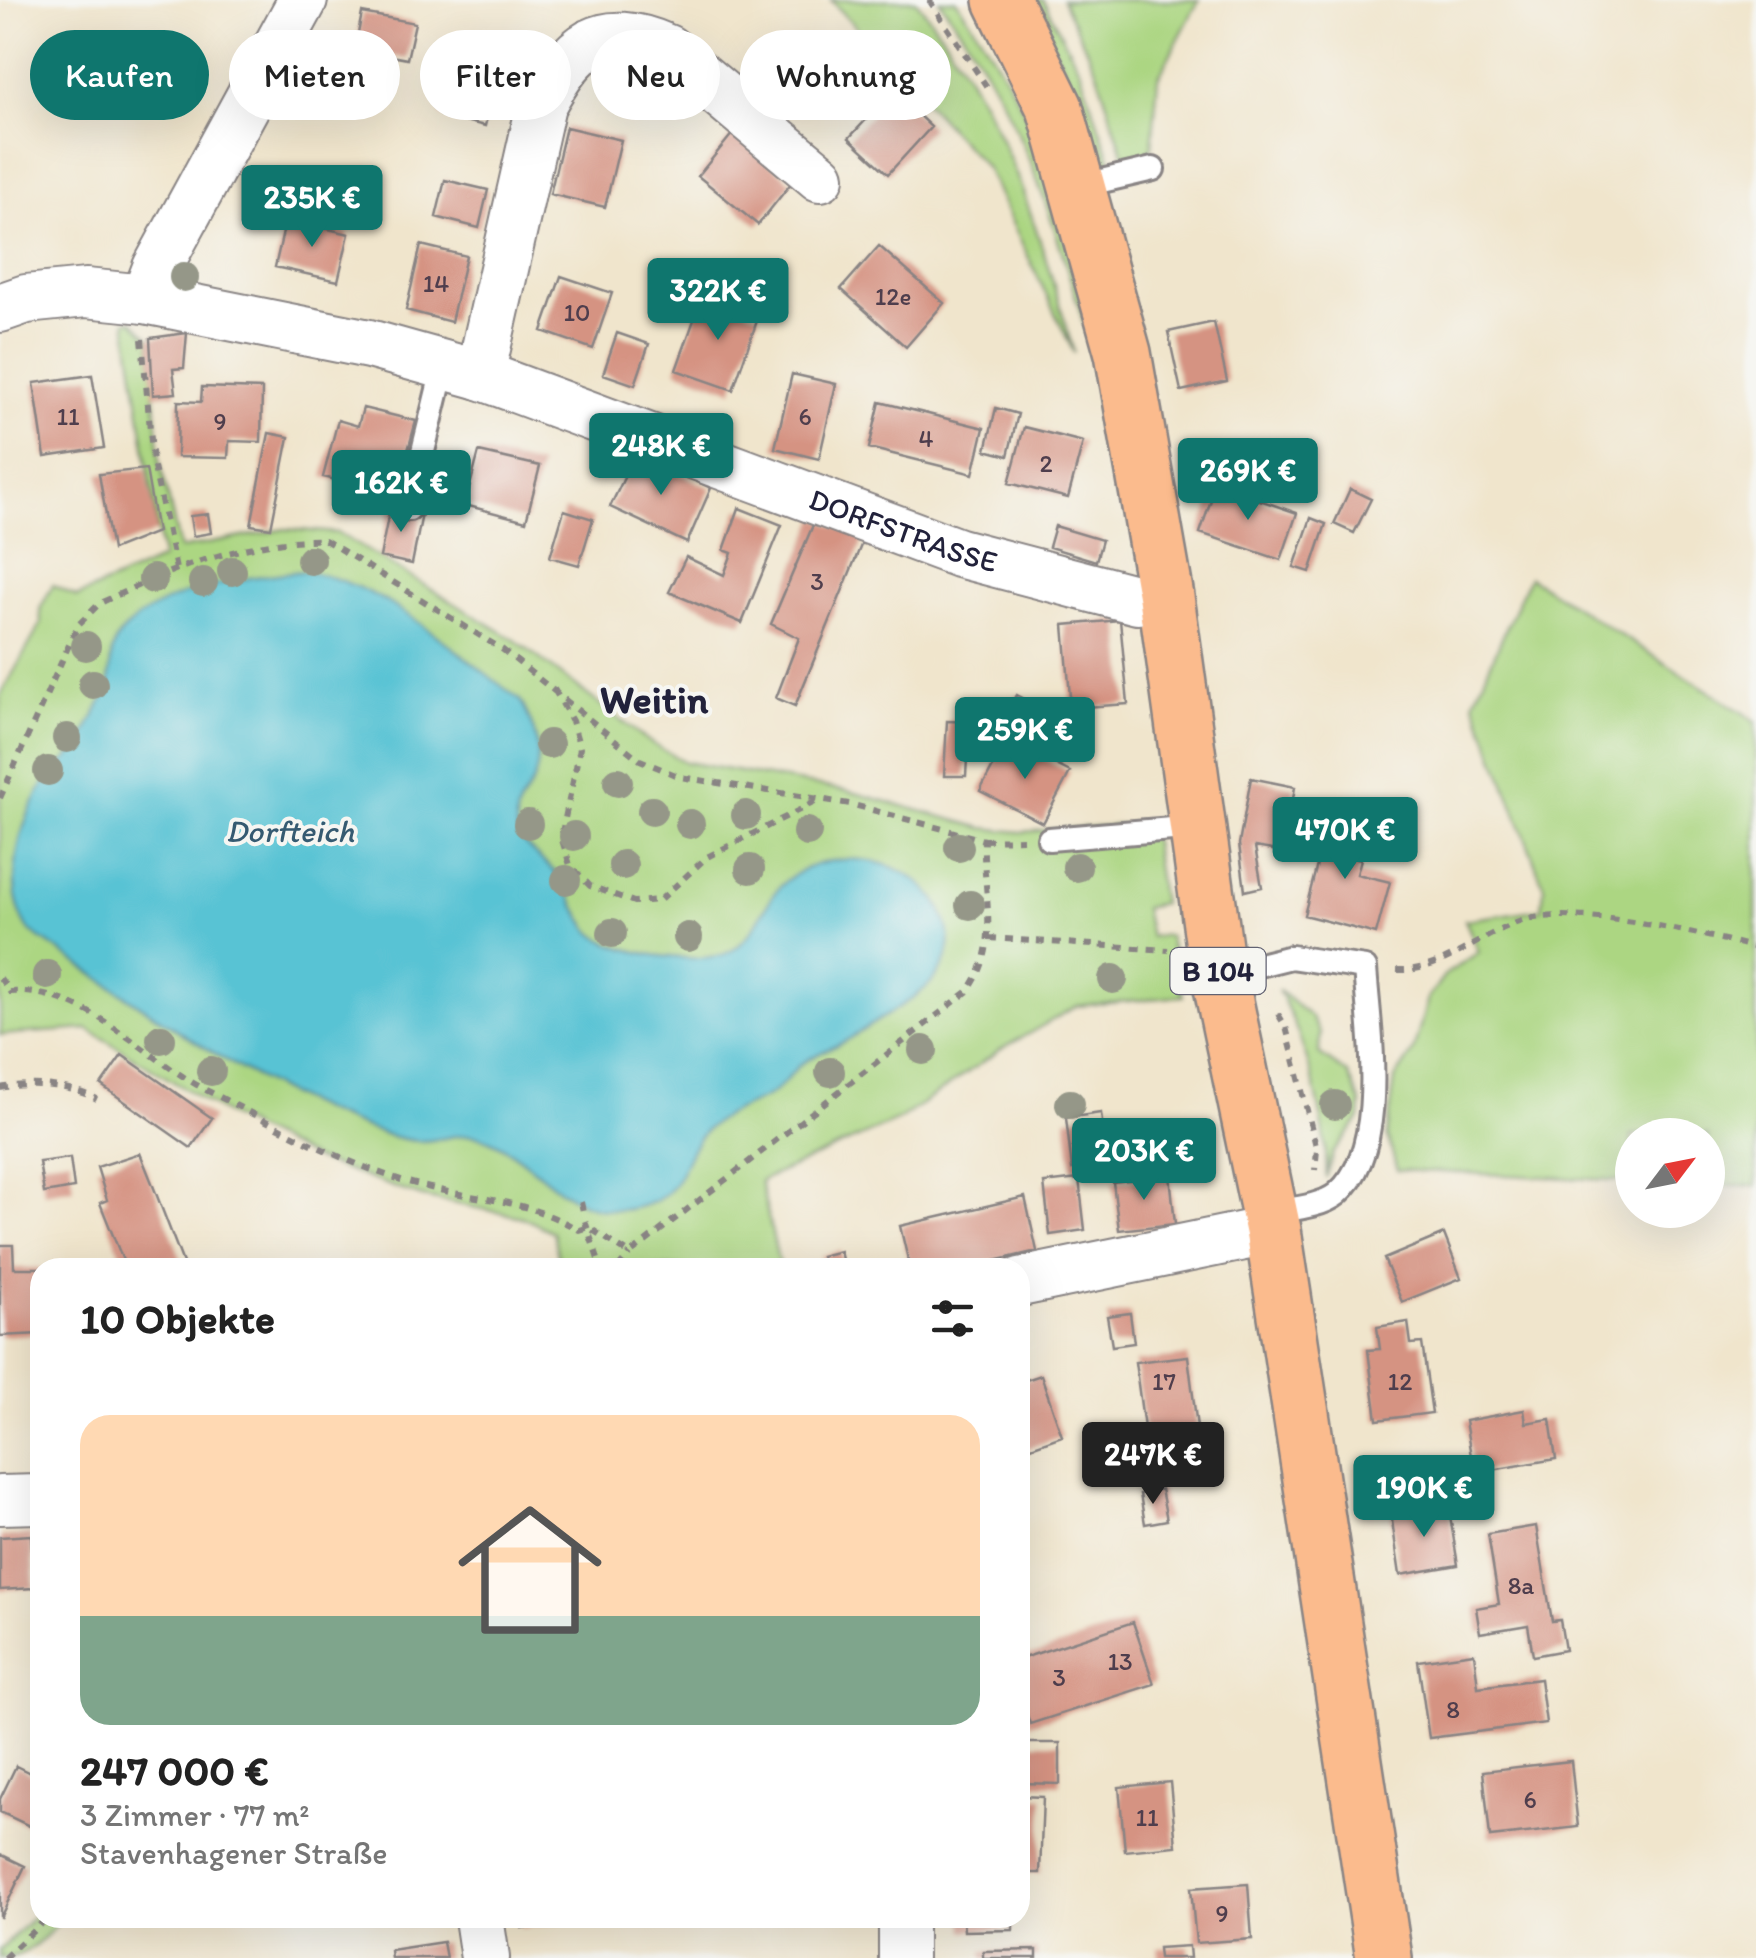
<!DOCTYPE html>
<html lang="de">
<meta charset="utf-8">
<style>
:root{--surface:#fff;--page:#f2f2f2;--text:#222;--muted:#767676;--line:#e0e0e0;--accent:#0f766e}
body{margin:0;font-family:Itim,sans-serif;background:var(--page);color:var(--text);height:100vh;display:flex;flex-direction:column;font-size:38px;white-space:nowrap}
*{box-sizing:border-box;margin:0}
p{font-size:32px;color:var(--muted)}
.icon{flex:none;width:55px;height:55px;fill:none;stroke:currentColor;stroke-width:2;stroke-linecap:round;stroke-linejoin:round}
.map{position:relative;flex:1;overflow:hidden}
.panel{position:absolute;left:30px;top:1258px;width:1000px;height:670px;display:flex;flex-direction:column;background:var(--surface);border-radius:30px;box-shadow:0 10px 40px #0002}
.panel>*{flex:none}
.hud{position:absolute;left:30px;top:30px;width:1000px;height:90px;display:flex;gap:20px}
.needle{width:65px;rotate:58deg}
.buttons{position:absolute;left:1615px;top:1118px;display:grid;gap:20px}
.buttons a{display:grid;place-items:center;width:110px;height:110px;border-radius:50%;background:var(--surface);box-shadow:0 10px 40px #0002;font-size:50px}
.price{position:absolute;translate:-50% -85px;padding:0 22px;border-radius:10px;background:var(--accent);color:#fff;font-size:32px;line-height:65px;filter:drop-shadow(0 2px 5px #0008)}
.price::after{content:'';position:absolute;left:50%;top:60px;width:30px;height:22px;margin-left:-15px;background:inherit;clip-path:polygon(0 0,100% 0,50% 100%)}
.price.active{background:#222;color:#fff}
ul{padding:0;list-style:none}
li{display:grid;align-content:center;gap:20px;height:530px;padding:0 50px}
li+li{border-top:2px solid var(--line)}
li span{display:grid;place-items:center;height:310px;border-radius:30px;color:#555}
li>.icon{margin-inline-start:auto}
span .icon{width:180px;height:180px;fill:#fffc;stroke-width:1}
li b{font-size:42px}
h2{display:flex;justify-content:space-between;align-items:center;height:120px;padding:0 50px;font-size:42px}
.tag{padding:0 35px;border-radius:45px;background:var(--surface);box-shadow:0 10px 40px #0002;font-size:35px;line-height:90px}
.tag.active{background:var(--accent);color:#fff}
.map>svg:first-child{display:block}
.green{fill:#acd682;stroke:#677c5e;stroke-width:2.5}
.water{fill:#58c3d4;stroke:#3d7288;stroke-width:2.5}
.building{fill:#d59382}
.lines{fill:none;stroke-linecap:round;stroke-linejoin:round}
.lane-casing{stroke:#898484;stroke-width:28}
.street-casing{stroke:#898484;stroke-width:52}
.primary-casing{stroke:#898484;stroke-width:60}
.path{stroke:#898484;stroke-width:6;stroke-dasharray:8 8;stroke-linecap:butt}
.lane{stroke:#fff;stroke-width:22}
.street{stroke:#fff;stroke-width:48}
.primary{stroke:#fbbb8d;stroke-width:55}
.tree{fill:#959788}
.labels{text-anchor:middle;stroke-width:8;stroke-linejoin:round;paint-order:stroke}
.number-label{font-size:25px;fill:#4f3e4d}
.shield{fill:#f6f6f2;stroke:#626272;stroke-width:2.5}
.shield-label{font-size:28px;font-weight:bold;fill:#22223b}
.street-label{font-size:30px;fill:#22223b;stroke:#f6f6f2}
.water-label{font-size:32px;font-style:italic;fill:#355a71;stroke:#f6f6f2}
.district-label{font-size:40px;font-weight:bold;fill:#22223b;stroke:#f6f6f2}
</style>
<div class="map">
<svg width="1756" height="1958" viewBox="0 0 1756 1958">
<rect width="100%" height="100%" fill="#f6f6f2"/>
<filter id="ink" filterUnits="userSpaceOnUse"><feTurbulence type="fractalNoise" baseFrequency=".01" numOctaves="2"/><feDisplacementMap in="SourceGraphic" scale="20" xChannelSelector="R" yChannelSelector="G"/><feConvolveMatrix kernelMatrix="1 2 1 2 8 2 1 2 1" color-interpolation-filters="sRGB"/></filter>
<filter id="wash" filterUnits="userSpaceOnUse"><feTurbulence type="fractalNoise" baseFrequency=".0048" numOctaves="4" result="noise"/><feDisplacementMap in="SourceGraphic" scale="40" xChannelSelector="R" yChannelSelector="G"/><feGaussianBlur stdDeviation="2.25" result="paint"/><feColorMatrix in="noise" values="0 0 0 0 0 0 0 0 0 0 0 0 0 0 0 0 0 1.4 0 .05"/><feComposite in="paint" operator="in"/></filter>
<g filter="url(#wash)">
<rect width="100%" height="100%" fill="#f0e5cc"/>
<path class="green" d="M 831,0 L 916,0 C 1005,112 1035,220 1074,353 L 986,168 Z
M 939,0 L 956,0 C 1013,78 1056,168 1080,261 C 1090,300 1094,342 1101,382 C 1059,242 1030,119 939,0 Z
M 1029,0 L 1043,0 L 1080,70 L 1114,170 L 1103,170 L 1078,97 Z
M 1062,0 L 1199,0 L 1158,78 L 1152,146 L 1145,158 L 1127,165 L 1096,69 Z
M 132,320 L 150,338 L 160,462 L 180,549 L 285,529 L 338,533 L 515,640 L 651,743 L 685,762 L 848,791 L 983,828 L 1020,832 L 1150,823 L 1162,904 L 1144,908 L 1150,937 L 1168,935 L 1183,996 L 1077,1006 L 1000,1050 L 899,1120 L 760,1181 L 780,1268 L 560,1267 L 553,1232 L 522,1217 L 422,1197 L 314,1159 L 232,1118 L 88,1029 L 0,1035 L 0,696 L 41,624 L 40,609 L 53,585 L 77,597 L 162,559 L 126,321 Z
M 1529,577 L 1756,721 L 1756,1186 L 1708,1184 L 1708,1135 L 1632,1135 L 1632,1181 L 1397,1170 L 1387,1135 L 1395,1079 L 1413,1052 L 1428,998 L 1446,974 L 1479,952 L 1465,920 L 1542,909 L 1544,887 L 1474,701 Z
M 1278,990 L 1311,1017 L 1320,1033 L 1319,1054 L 1348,1074 L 1361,1103 L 1360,1119 L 1333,1153 L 1326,1178 C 1329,1123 1305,1039 1278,990 Z
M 40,1910 L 40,1918 L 62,1918 C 46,1938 27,1958 0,1958 L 0,1950 Z"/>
<path class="water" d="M 303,571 C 386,583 455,652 520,700 C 533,723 544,753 534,779 C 528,795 515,802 516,821 C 516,847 545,858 559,877 C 571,894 578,917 592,932 C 613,954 704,967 731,951 C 759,934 763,900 787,880 C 835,842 921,858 944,916 C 970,978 900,1004 857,1034 C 839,1047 818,1051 801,1064 C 789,1074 782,1089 768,1096 C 746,1107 724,1112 705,1131 C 682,1154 684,1190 651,1203 C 573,1232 548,1165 489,1140 C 462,1128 444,1142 418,1141 C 395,1140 360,1126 338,1117 C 228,1072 130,997 31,932 C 0,893 19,820 46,781 C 57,767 73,757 81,741 C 89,727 95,714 103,700 C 116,677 103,651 124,630 C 168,587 245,577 303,571 Z"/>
<g id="blocks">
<path class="building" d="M 362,13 L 415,23 L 407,59 L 355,49 Z
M 454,55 L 499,67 L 485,126 L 440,115 Z
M 893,91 L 931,127 L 888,174 L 849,138 Z
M 566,127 L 621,140 L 605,207 L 550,194 Z
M 733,133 L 792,182 L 758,225 L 698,176 Z
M 445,180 L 488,190 L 479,228 L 436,217 Z
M 286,219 L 349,234 L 338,281 L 275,267 Z
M 421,245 L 466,256 L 451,322 L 406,310 Z
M 879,246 L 944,303 L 906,347 L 841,289 Z
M 561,276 L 612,293 L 593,349 L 542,331 Z
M 703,295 L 759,315 L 733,390 L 676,370 Z
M 1214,322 L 1227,381 L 1181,391 L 1168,332 Z
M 187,333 L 184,368 L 173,369 L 176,393 L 153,395 L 150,338 Z
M 617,333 L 649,344 L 635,385 L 603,374 Z
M 792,374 L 836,384 L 819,459 L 775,448 Z
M 92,375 L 104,448 L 45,457 L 34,383 Z
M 202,387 L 262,389 L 261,442 L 229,441 L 228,458 L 177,457 L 178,401 L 201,402 Z
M 880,402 L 984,428 L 973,474 L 869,448 Z
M 363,408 L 416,421 L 398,486 L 346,473 L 345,482 L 323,477 L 338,420 L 358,426 Z
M 996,408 L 1018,414 L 1008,456 L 986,450 Z
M 1024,427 L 1083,442 L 1068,498 L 1009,483 Z
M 269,433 L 289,437 L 271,528 L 251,525 Z
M 479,452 L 540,466 L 526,521 L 465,505 Z
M 636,453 L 711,488 L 687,543 L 610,507 Z
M 146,469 L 157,532 L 112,550 L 99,474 Z
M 1216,485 L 1297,513 L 1281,560 L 1200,533 Z
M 1350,489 L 1371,499 L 1354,533 L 1334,524 Z
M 390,507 L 422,514 L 412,564 L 380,557 Z
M 739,508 L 782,525 L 742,623 L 669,592 L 686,557 L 724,575 L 732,553 L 724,550 Z
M 564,510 L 593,519 L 579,565 L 550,557 Z
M 208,514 L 211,533 L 193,536 L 190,516 Z
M 816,518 L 864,538 L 795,706 L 776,698 L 799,638 L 771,624 Z
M 1311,518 L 1326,524 L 1310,572 L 1294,567 Z
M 1055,526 L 1102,540 L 1096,561 L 1049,547 Z
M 1120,620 L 1128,704 L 1071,708 L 1064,625 Z
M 1017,695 L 1040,707 L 1023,737 L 1000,724 Z
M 947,721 L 969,722 L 966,776 L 944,776 Z
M 1007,740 L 1070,772 L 1043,823 L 980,791 Z
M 1251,778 L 1295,787 L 1284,852 L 1255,847 L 1262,887 L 1245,891 L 1239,844 Z
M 1332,807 L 1357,813 L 1345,855 L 1361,859 L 1357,874 L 1390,882 L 1376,934 L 1304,915 Z
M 122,1055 L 212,1118 L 191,1148 L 101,1085 Z
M 1101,1113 L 1107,1164 L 1072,1169 L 1066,1118 Z
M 140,1153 L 152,1183 L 185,1268 L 126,1268 L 100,1203 L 107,1200 L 97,1167 Z
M 70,1158 L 74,1188 L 44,1193 L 39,1162 Z
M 1170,1175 L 1175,1224 L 1119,1230 L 1113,1182 Z
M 1079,1179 L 1085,1230 L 1050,1235 L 1044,1183 Z
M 1025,1197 L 1037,1251 L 965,1268 L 910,1268 L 900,1226 Z
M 1444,1234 L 1461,1278 L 1402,1302 L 1384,1259 Z
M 0,1245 L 13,1245 L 14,1268 L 40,1268 L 40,1334 L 0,1336 Z
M 840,1251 L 844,1268 L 824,1268 L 821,1256 Z
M 1130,1313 L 1134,1343 L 1112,1346 L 1107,1316 Z
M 1408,1322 L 1411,1344 L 1422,1343 L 1432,1413 L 1377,1420 L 1368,1350 L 1380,1349 L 1377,1327 Z
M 1188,1356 L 1199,1443 L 1147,1450 L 1135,1362 Z
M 1041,1375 L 1062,1436 L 1020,1451 L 1020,1382 Z
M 1524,1410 L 1526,1423 L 1550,1419 L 1556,1459 L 1474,1473 L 1465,1421 Z
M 1161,1489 L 1167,1520 L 1145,1524 L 1140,1494 Z
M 1448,1504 L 1458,1565 L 1400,1575 L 1391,1514 Z
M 1536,1526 L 1552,1621 L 1560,1620 L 1565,1650 L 1533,1656 L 1528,1625 L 1480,1633 L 1476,1608 L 1499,1604 L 1488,1534 Z
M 31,1535 L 34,1588 L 0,1590 L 0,1537 Z
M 1133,1622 L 1154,1684 L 1030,1724 L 1020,1694 L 1020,1659 Z
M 1474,1653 L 1478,1687 L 1540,1679 L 1546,1723 L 1429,1738 L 1418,1661 Z
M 1020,1743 L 1060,1743 L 1060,1784 L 1020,1783 Z
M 1571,1761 L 1578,1827 L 1490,1837 L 1483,1771 Z
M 16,1766 L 40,1778 L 40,1831 L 0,1812 L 0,1799 Z
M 1170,1782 L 1176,1846 L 1125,1851 L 1119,1787 Z
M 1020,1796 L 1043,1797 L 1040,1873 L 1020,1873 Z
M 0,1854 L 25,1866 L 0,1918 Z
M 1248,1884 L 1252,1939 L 1196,1943 L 1191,1888 Z
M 520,1918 L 577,1918 L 577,1920 L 522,1928 Z
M 963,1918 L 1013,1918 L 1013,1930 L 964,1931 Z
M 443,1942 L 446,1958 L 391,1958 L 390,1950 Z
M 1189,1946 L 1190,1958 L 1159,1958 L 1158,1948 Z
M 1037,1950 L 1037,1958 L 983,1958 L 983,1951 Z"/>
</g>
</g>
<g filter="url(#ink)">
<use href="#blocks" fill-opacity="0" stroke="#898484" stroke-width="2.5"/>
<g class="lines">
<g class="lane-casing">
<path id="lane" d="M 1080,186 L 1153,169
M 409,509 L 444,365
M 1049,839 L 1197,827
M 1219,975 L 1291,957 L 1365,968 C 1369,1030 1390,1149 1337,1194 C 1321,1207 1289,1209 1269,1213"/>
</g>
<g class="street-casing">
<g id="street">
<path d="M 145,299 L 157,268 L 303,0"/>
<path id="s1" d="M 0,308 L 26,299 L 86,293 L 145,299 L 369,344 L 480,375 L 959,553 L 1138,600 L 1166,597"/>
<path d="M 480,375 L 541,105 C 573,46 599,19 667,49 L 820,177"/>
<path d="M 1020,1282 L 1273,1230"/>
<path d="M 0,1500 L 40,1499"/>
<path d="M 479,1918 L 485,1958"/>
<path d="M 903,1918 L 903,1958"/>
</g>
</g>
<g class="primary-casing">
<path id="primary" d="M 1002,0 L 1055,108 L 1123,353 L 1166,597 L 1215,954 L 1273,1230 L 1384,1958"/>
</g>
<path class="path" d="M 929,0 L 989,90
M 142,339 L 153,463 L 176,569
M 554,689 L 572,721 L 580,748 L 561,837 L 570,865 L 590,886 L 634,902 L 660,900 L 707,857 L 815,802
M 0,798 L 78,625 L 100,603 L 150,580
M 984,840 L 1023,839
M 989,938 L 1168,950
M 1397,970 C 1445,972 1480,933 1525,920 C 1579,906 1701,933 1756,948
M 0,978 L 10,992 C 90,988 143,1059 210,1092 C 277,1126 346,1166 419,1185 C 481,1202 518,1196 579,1230 L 588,1227 L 630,1254 L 967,992 C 1003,946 982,895 984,840 L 850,804 L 680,777 L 640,760 L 503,650 L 325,540 C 271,538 205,557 155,578
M 1278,1014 L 1286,1027 L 1317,1150 L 1315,1170
M 0,1088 C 35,1082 65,1084 97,1099
M 581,1202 L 584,1216
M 585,1221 L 601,1268
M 618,1268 L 630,1254
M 4,1958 L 47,1918"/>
<use href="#lane" class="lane"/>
<use href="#street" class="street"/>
<use href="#primary" class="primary"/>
</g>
<g class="tree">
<circle cx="184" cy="277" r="15"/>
<circle cx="311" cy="560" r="15"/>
<circle cx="232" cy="571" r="15"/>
<circle cx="153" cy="579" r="15"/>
<circle cx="203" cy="582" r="15"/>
<circle cx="86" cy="646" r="15"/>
<circle cx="93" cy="684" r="15"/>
<circle cx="67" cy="738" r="15"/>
<circle cx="549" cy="744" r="15"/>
<circle cx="48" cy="771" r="15"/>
<circle cx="618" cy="782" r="15"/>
<circle cx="652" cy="811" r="15"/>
<circle cx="746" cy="815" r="15"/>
<circle cx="528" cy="824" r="15"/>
<circle cx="690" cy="824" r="15"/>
<circle cx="807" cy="832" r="15"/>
<circle cx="574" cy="836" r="15"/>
<circle cx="959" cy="847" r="15"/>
<circle cx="623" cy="865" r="15"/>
<circle cx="1077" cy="867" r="15"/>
<circle cx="750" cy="869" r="15"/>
<circle cx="566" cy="880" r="15"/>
<circle cx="970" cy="905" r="15"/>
<circle cx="612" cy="933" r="15"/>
<circle cx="688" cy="937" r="15"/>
<circle cx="47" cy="975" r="15"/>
<circle cx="1113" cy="979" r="15"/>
<circle cx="161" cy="1039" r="15"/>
<circle cx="923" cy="1050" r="15"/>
<circle cx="211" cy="1071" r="15"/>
<circle cx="830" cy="1072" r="15"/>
<circle cx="1070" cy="1104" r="15"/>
<circle cx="1335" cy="1105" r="15"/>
</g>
</g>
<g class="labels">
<g class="number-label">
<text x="436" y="292">14</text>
<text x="893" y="305">12e</text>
<text x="577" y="321">10</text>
<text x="68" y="425">11</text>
<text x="805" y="425">6</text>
<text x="220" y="430">9</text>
<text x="926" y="447">4</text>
<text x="1046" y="472">2</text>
<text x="817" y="590">3</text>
<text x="1164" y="1390">17</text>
<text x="1400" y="1390">12</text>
<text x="1521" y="1594">8a</text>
<text x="1120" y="1670">13</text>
<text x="1059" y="1686">3</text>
<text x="1453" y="1718">8</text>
<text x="1530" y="1808">6</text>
<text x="1147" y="1826">11</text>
<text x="1222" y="1922">9</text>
</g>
<rect class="shield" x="1170.5" y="948" width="95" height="46" rx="8"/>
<g class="shield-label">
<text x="1218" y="981">B 104</text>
</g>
<g class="street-label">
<text dy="10" stroke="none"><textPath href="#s1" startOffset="942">DORFSTRASSE</textPath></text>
</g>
<g class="water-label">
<text x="290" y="842">Dorfteich</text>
</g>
<g class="district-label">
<text x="654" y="713">Weitin</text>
</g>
</g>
</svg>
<div class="buttons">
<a><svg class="needle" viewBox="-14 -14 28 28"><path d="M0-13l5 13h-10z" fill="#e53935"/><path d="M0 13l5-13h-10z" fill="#767676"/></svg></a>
</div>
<b class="price" style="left:312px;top:250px">235K €</b>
<b class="price" style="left:718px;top:343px">322K €</b>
<b class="price" style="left:661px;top:498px">248K €</b>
<b class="price" style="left:1248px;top:523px">269K €</b>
<b class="price" style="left:401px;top:535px">162K €</b>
<b class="price" style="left:1025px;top:782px">259K €</b>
<b class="price" style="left:1345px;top:882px">470K €</b>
<b class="price" style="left:1144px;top:1203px">203K €</b>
<b class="price active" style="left:1153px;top:1507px">247K €</b>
<b class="price" style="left:1424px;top:1540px">190K €</b>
<div class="hud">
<a class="tag active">Kaufen</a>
<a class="tag">Mieten</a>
<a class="tag">Filter</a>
<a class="tag">Neu</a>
<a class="tag">Wohnung</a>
</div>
<section class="panel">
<h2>10 Objekte<svg class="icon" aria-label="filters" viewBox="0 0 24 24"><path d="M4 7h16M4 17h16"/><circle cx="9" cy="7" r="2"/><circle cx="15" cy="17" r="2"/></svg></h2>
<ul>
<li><span style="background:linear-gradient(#ffd9b3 65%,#7fa58c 0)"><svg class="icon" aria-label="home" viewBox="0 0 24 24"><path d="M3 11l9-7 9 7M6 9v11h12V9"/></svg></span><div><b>247 000 €</b><p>3 Zimmer · 77 m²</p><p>Stavenhagener Straße</p></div></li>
</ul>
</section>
</div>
